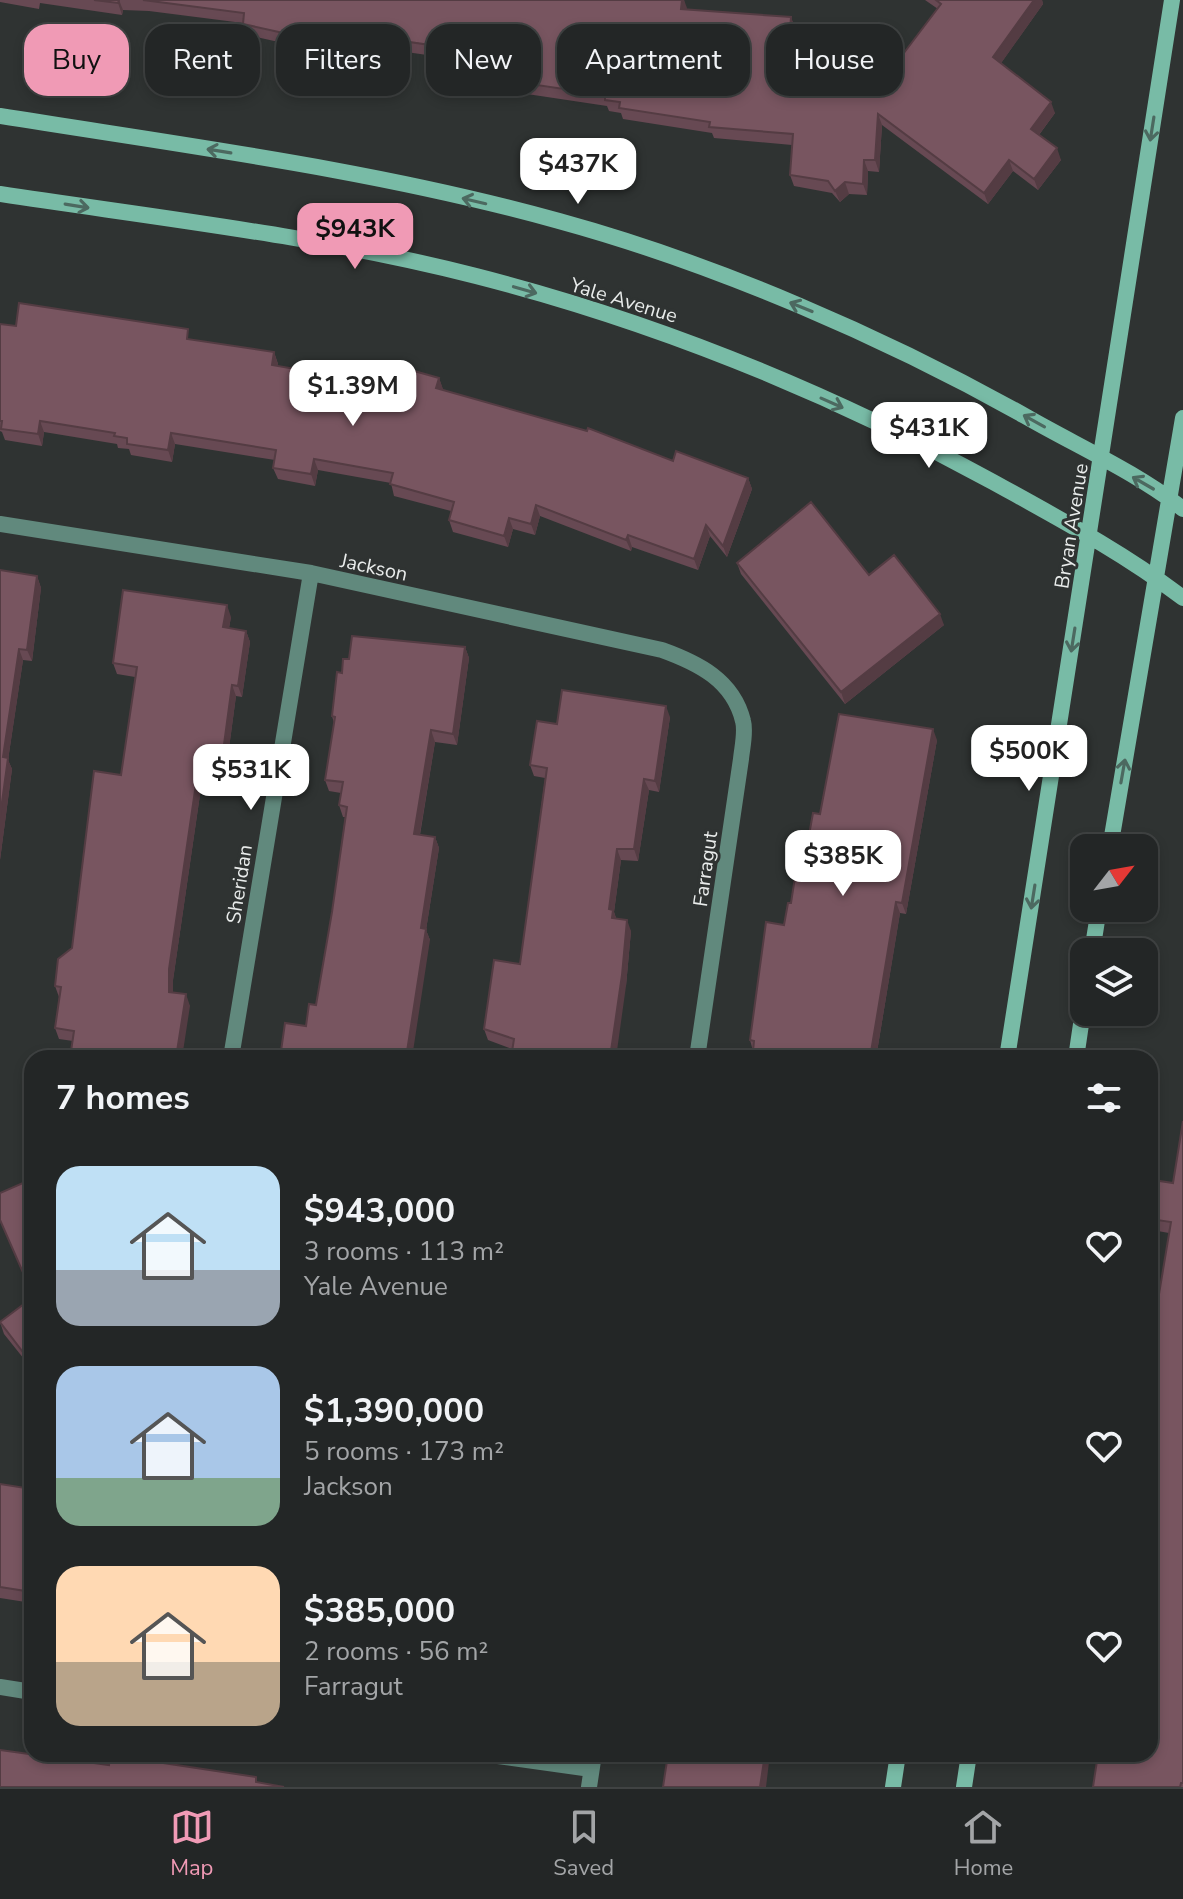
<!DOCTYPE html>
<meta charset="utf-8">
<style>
:root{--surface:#232626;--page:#2b2e2e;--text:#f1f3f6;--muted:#a3a5a7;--line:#404343;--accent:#f09ab5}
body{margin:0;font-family:"Nunito Sans",sans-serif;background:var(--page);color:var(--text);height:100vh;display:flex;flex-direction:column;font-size:30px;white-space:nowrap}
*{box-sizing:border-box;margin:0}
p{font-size:26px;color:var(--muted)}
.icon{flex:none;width:44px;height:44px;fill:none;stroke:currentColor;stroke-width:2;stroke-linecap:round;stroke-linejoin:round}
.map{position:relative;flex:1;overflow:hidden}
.sheet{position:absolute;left:24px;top:1050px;width:1134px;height:712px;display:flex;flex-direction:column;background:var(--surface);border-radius:24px;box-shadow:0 4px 12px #0003,0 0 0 2px var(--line)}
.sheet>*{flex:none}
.banner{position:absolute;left:24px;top:24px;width:1136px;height:72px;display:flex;gap:16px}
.needle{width:52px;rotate:59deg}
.controls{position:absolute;left:1070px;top:834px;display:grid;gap:16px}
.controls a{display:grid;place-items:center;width:88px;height:88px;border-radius:16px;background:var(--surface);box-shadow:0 4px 12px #0003,0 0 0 2px var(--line);font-size:40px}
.price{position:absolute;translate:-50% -68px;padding:0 18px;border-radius:16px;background:#fff;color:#222;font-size:26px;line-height:52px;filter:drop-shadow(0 2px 4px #0008)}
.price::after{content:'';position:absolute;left:50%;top:48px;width:24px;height:18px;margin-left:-12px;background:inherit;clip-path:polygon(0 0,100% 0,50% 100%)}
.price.active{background:var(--accent);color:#111}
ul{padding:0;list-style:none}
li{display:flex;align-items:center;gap:24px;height:200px;padding:0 32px}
li span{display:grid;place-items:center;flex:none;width:224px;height:160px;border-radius:24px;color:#555}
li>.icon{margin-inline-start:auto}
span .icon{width:96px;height:96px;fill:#fffc;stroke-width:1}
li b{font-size:34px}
h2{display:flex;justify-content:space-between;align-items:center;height:96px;padding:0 32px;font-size:34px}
.tag{padding:0 28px;border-radius:24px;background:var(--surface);box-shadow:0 4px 12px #0003,0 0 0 2px var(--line);font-size:28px;line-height:72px}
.tag.active{background:var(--accent);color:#111}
.menu{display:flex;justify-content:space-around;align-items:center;height:112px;border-top:2px solid var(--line);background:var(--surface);font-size:22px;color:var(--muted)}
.menu a{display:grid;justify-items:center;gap:4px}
.menu .active{color:var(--accent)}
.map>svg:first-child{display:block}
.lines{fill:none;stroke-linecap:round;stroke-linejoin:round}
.street{stroke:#61897d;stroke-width:16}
.secondary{stroke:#78bba6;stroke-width:16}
.wall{fill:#674953}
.shaded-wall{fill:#543c43}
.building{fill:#785560;stroke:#543c43;stroke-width:2}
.oneway{stroke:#4c6960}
.labels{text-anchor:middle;stroke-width:6;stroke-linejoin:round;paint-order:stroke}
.street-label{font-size:20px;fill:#e9eceb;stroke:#2f3332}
</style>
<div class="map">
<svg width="1183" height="1787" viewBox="0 0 1183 1787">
<rect width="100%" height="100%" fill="#2f3332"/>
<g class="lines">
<path class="street" d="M 0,524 L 311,573 L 662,650 C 698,663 733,680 743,721 C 746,732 742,748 741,759 L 697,1058
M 231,1058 L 311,573
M 0,1687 L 32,1692
M 483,1754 L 591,1769
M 589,1787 L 594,1754"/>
<path class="secondary" d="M 0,116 C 187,146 376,170 559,221 C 716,264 884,337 1025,416 C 1077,446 1136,472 1183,509
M 0,194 C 158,218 320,236 476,276 C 656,322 830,393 993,482 C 1058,518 1124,553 1183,598
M 1110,848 L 1183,418
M 1092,952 L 1099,908
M 1007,1058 L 1172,0
M 1076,1058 L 1084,1004
M 893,1787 L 898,1754
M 964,1787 L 969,1754"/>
</g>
<path class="wall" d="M 0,0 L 684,0 L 686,10 L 791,17 L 795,29 L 793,59 L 894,66 L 938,9 L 925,0 L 1042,0 L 1043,4 L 1001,63 L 1055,113 L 1039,135 L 1061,160 L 1038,190 L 1013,171 L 988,204 L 882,125 L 879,172 L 868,171 L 867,195 L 849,194 L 840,202 L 832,193 L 794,186 L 790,175 L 792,145 L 714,138 L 712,133 L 623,119 L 621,113 L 609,111 L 607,106 L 527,94 L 523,83 L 525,69 L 406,52 L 405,58 L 320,46 L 319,51 L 247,35 L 243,23 L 149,11 L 123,10 L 122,15 L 40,3 L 39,9 L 0,2 Z
M 0,324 L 16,326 L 192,340 L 274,352 L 278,364 L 277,366 L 393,386 L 439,378 L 443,390 L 673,461 L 748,478 L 752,489 L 727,557 L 710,536 L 698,570 L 632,547 L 631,551 L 540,516 L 535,535 L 513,529 L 508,547 L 453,532 L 449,520 L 451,511 L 394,496 L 391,483 L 318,470 L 315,486 L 278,479 L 273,468 L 275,460 L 175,444 L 172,462 L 131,455 L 129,449 L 118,448 L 117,444 L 44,432 L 42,446 L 5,440 L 2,432 L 0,431 Z
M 737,563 L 869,575 L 944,625 L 845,704 L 741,574 Z
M 0,570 L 37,576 L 41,588 L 32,661 L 23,660 L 8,760 L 12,769 L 0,860 Z
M 231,617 L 229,628 L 246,631 L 250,642 L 242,697 L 236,696 L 227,763 L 211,761 L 208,782 L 202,781 L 173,980 L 173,992 L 190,1006 L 73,1041 L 59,1039 L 55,1028 L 59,997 L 55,986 L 72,948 L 121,775 L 135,677 L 117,674 L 113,663 Z
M 465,647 L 469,658 L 457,745 L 435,742 L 420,835 L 435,837 L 439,848 L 426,930 L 430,940 L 306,1026 L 316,1005 L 332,912 L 345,817 L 343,817 L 339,805 L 341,793 L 329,791 L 325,780 L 334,723 L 332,716 L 342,673 L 349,659 Z
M 670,717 L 659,792 L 649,790 L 638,861 L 621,860 L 614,912 L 616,918 L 631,931 L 626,986 L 512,1049 L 488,1040 L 484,1029 L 520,964 L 545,778 L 534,776 L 530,765 L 557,724 Z
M 937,740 L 906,914 L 900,913 L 876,1058 L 755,1058 L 750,1040 L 807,846 L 820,814 Z
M 1183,1121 L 1183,1787 L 1093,1787 L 1152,1397 L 1150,1396 L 1150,1348 L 1169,1233 L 1152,1230 L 1150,1225 L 1150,1201 L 1173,1183 Z
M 32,1298 L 32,1369 L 4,1334 L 0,1322 Z
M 0,1484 L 32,1489 L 32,1603 L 0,1598 Z"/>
<path class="shaded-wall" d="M 119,0 L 123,10 L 122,15 L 118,3 Z
M 682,0 L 684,0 L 687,8 L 685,21 L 681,9 Z
M 1034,0 L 1042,0 L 1043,4 L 997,69 L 993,57 Z
M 791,17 L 795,29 L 792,69 L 788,58 Z
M 316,34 L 320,46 L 319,51 L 315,40 Z
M 402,41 L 406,52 L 405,58 L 401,47 Z
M 1051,102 L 1055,113 L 1035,140 L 1031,129 Z
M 878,114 L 882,125 L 879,172 L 875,160 Z
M 1057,148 L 1061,160 L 1038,190 L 1034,179 Z
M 864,160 L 868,171 L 867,195 L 863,184 Z
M 1009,160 L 1013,171 L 988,204 L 984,193 Z
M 845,182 L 849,194 L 840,202 L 835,191 Z
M 274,352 L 278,364 L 276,377 L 272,365 Z
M 439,378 L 443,389 L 441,400 L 436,388 Z
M 40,421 L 44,432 L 42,446 L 38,434 Z
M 171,433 L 175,444 L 172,462 L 168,450 Z
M 314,459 L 318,470 L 315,486 L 311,474 Z
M 748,478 L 752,489 L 727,557 L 723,546 Z
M 536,505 L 540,516 L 535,535 L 531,524 Z
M 509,518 L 513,529 L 508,547 L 504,536 Z
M 706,525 L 710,536 L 698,570 L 694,559 Z
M 628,535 L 632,547 L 631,551 L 626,540 Z
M 37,576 L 41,588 L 32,661 L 27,650 Z
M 227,605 L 231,617 L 227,638 L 223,627 Z
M 940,614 L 944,625 L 845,704 L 841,692 Z
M 246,631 L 250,642 L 242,697 L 238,686 Z
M 465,647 L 469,658 L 457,745 L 453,734 Z
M 19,649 L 23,660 L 8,760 L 12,769 L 0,860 L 0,817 L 3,757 Z
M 232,685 L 236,696 L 227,763 L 223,752 Z
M 666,706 L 670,717 L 659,792 L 655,781 Z
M 933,729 L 937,740 L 906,914 L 902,903 Z
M 431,730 L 435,742 L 418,845 L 414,834 Z
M 207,750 L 211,761 L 208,782 L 204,771 Z
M 198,770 L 202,781 L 173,980 L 173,1003 L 169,992 L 169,969 Z
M 644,779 L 649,790 L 638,861 L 634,849 Z
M 435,837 L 439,848 L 426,930 L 430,940 L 412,1058 L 406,1058 L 421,928 Z
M 617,849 L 621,860 L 614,912 L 617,921 L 616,929 L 609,909 Z
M 896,902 L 900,913 L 876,1058 L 870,1058 Z
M 627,920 L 631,931 L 626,986 L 616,1058 L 610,1058 Z
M 186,994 L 190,1006 L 182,1058 L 176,1058 Z
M 765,1754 L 770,1754 L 766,1787 L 760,1787 Z"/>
<path class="building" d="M 94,0 L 119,0 L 118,3 Z
M 143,0 L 682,0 L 681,9 L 791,17 L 788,58 L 894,66 L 941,4 L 936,0 L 1034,0 L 993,57 L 1051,102 L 1031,129 L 1057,148 L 1034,179 L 1009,160 L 984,193 L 878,114 L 875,160 L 864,160 L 863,184 L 845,182 L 835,191 L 828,181 L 790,175 L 793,134 L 709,127 L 710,122 L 619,108 L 620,102 L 605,100 L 605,95 L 523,83 L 527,59 L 402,41 L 401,47 L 316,34 L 315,40 L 243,24 L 244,13 Z
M 19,303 L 188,329 L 187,339 L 274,352 L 272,365 L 393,386 L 400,367 L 439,378 L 436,388 L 587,431 L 588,428 L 673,461 L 676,451 L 748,478 L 723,546 L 706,525 L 694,559 L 628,535 L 626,540 L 536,505 L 531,524 L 509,518 L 504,536 L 449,520 L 454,502 L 390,484 L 393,473 L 314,459 L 311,474 L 273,468 L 276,450 L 171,433 L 168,450 L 127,444 L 127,438 L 114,436 L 115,433 L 40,421 L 38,434 L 1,429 L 2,421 L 0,421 L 0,324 L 16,326 Z
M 811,502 L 869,575 L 894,555 L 940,614 L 841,692 L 737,563 Z
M 0,570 L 37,576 L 27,650 L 19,649 L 3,757 L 8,758 L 0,817 Z
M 123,590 L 227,605 L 223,627 L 246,631 L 238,686 L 232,685 L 223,752 L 207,750 L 204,771 L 198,770 L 169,969 L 169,992 L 186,994 L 176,1058 L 70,1058 L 74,1031 L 55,1028 L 61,987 L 55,986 L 58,959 L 72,948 L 94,771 L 121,775 L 137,667 L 113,663 Z
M 352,636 L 465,647 L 453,734 L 431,730 L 414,834 L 435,837 L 421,928 L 426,929 L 406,1058 L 280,1058 L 285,1023 L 306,1026 L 309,1004 L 316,1005 L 332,912 L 347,807 L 339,805 L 343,782 L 325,780 L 335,717 L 332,716 L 337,672 L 342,673 L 343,659 L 349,659 Z
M 562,690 L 666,706 L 655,781 L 644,779 L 634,849 L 617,849 L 609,909 L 613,910 L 612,918 L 627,920 L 622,975 L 610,1058 L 511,1058 L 514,1039 L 484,1029 L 494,960 L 520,964 L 547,768 L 530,765 L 537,721 L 557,724 Z
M 839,714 L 933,729 L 902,903 L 896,902 L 870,1058 L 756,1058 L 757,1051 L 753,1051 L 754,1041 L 750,1040 L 766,922 L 784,925 L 788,903 L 791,903 L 800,845 L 807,846 L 813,813 L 820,814 Z
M 1183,1121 L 1183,1783 L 1181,1783 L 1180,1787 L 1093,1787 L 1098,1754 L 1150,1754 L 1150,1410 L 1154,1386 L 1150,1386 L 1150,1348 L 1171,1222 L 1150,1219 L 1150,1201 L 1153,1180 L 1173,1183 Z
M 32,1179 L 32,1293 L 0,1220 L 0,1193 Z
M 32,1298 L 32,1364 L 0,1322 Z
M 0,1484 L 32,1489 L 32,1592 L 0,1587 Z
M 0,1750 L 109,1765 L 110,1755 L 256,1777 L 256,1782 L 284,1787 L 0,1787 Z
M 668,1754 L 765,1754 L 760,1787 L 663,1787 Z"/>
<defs><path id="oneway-shaft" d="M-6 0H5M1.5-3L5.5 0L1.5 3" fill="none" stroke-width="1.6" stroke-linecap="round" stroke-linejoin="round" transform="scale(2)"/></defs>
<g class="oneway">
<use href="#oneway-shaft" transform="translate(1152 129) rotate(99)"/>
<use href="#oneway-shaft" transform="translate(219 151) rotate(-171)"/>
<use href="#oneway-shaft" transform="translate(474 201) rotate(-167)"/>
<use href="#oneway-shaft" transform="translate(77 206) rotate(9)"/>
<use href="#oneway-shaft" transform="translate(525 290) rotate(16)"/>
<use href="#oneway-shaft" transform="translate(801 307) rotate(-158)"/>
<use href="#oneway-shaft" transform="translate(832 403) rotate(24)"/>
<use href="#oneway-shaft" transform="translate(1034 421) rotate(-151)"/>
<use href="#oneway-shaft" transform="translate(1143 483) rotate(-150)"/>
<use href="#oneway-shaft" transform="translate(1073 640) rotate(99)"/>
<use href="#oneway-shaft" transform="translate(1123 771) rotate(-80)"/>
<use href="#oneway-shaft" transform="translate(1033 897) rotate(99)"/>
</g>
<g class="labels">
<g class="street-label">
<text transform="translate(624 300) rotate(17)" y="7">Yale Avenue</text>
<text transform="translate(1071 526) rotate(-81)" y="7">Bryan Avenue</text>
<text transform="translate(374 567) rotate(12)" y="7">Jackson</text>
<text transform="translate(705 869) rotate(-82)" y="7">Farragut</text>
<text transform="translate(239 884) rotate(-81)" y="7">Sheridan</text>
</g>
</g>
</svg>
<div class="controls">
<a><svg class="needle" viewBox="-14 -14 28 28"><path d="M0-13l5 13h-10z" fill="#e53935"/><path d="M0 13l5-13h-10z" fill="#a3a5a7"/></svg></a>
<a><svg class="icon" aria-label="layers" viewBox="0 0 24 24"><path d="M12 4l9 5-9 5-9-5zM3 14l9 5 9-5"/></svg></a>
</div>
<b class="price" style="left:578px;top:206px">$437K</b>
<b class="price active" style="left:355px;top:271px">$943K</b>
<b class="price" style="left:353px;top:428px">$1.39M</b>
<b class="price" style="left:929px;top:470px">$431K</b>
<b class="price" style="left:1029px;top:793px">$500K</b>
<b class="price" style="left:251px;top:812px">$531K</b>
<b class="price" style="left:843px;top:898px">$385K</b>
<div class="banner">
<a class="tag active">Buy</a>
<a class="tag">Rent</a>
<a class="tag">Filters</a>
<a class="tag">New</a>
<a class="tag">Apartment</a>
<a class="tag">House</a>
</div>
<section class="sheet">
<h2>7 homes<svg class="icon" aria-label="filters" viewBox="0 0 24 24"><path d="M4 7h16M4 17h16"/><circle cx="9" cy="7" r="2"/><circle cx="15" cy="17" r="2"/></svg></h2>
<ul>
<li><span style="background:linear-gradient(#bfe0f5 65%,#9aa5b1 0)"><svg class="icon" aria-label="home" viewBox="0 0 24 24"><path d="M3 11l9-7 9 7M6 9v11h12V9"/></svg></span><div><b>$943,000</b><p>3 rooms · 113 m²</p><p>Yale Avenue</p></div><svg class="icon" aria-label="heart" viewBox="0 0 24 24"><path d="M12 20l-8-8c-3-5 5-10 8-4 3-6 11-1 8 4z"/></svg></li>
<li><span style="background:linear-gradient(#a9c7e8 70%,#7fa58c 0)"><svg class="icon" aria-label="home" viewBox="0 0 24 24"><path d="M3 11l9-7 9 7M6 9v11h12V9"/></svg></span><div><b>$1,390,000</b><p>5 rooms · 173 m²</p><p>Jackson</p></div><svg class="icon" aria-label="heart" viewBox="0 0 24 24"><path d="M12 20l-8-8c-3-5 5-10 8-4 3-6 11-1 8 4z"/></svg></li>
<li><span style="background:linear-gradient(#ffd9b3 60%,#b9a48a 0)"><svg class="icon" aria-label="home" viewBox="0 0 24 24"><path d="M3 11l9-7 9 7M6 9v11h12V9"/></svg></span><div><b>$385,000</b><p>2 rooms · 56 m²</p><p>Farragut</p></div><svg class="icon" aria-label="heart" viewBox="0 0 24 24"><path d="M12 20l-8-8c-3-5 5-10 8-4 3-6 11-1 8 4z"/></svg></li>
</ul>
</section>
</div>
<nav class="menu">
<a class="active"><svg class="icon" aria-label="map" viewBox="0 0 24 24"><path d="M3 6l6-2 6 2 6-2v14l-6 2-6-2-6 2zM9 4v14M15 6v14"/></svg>Map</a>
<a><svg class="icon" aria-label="saved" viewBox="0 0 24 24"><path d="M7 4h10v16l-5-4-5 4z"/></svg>Saved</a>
<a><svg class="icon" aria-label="home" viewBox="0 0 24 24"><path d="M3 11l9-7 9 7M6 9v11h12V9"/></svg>Home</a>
</nav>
